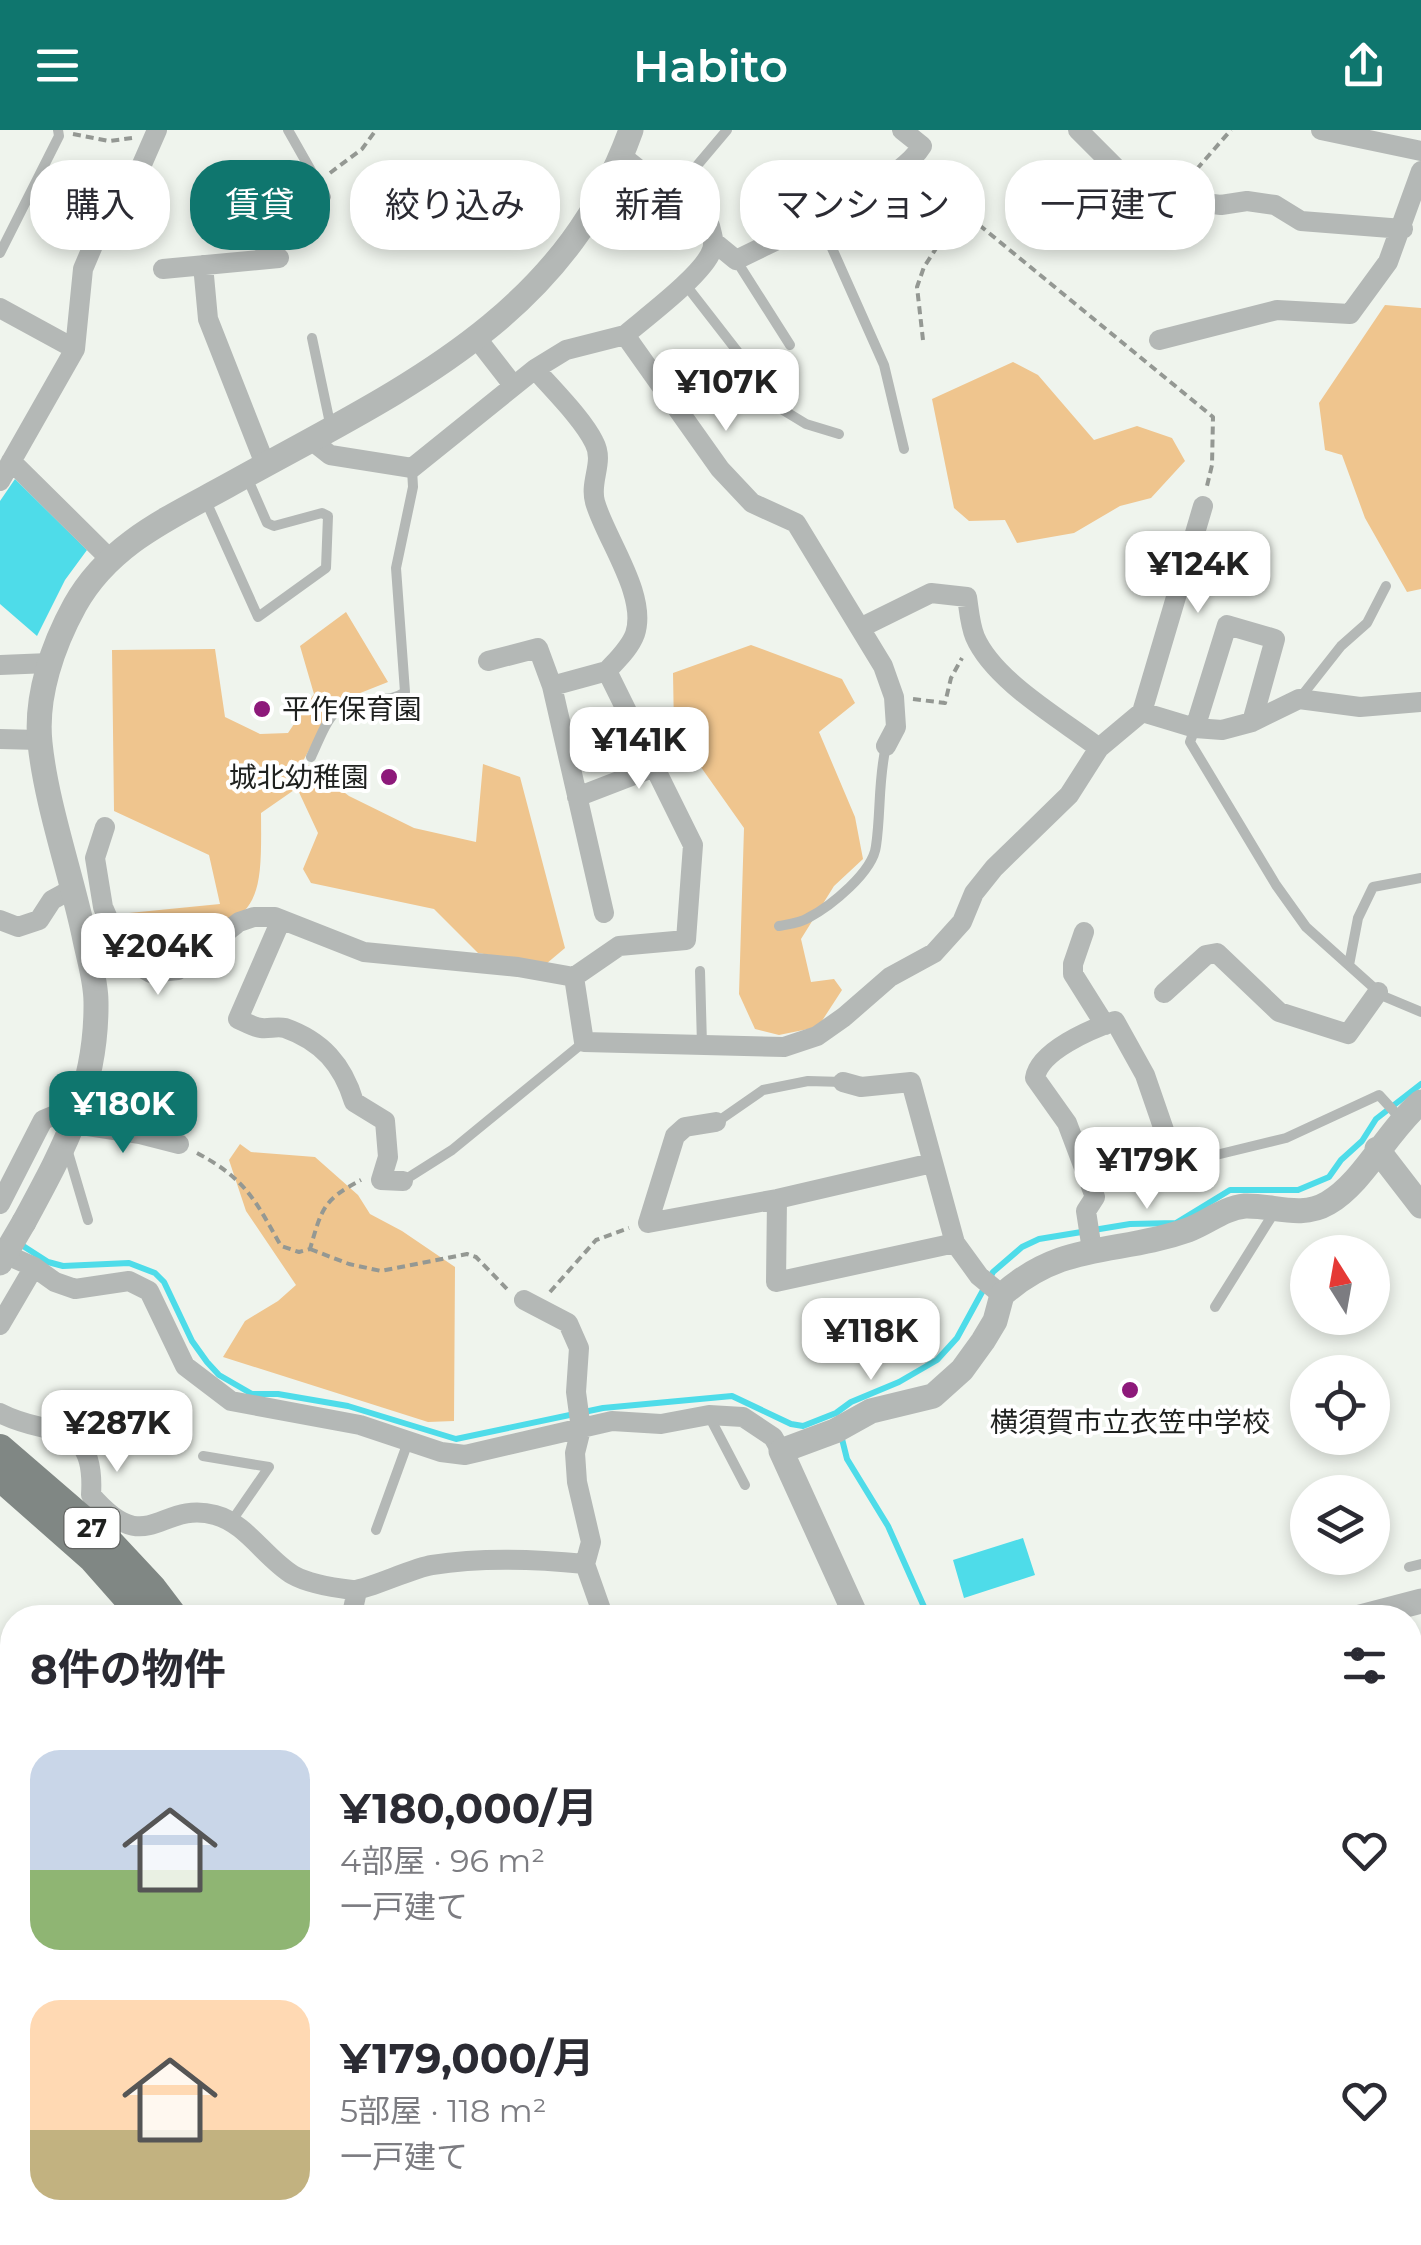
<!DOCTYPE html>
<html lang="ja">
<meta charset="utf-8">
<style>
:root{--surface:#fff;--page:#f2f2f3;--text:#2b2b33;--muted:#7c7c81;--accent:#0f766e}
body{margin:0;font-family:Montserrat,"Noto Sans JP",sans-serif;background:var(--page);color:var(--text);height:100vh;display:flex;flex-direction:column;font-size:38px;white-space:nowrap}
*{box-sizing:border-box;margin:0}
p{font-size:32px;color:var(--muted)}
.icon{flex:none;width:55px;height:55px;fill:none;stroke:currentColor;stroke-width:2;stroke-linecap:round;stroke-linejoin:round}
.map{position:relative;flex:1;overflow:hidden}
.drawer{position:absolute;left:0px;top:1475px;width:1422px;height:640px;display:flex;flex-direction:column;background:var(--surface);border-radius:40px 40px 0 0;box-shadow:0 5px 15px #0003}
.drawer>*{flex:none}
.hud{position:absolute;left:30px;top:30px;width:1362px;height:90px;display:flex;gap:20px}
.needle{width:65px;rotate:349deg}
.buttons{position:absolute;left:1290px;top:1105px;display:grid;gap:20px}
.buttons a{display:grid;place-items:center;width:100px;height:100px;border-radius:50%;background:var(--surface);box-shadow:0 5px 15px #0003;font-size:50px}
.price{position:absolute;translate:-50% -85px;padding:0 22px;border-radius:20px;background:#fff;color:#222;font-size:32px;line-height:65px;filter:drop-shadow(0 2px 5px #0008)}
.price::after{content:'';position:absolute;left:50%;top:60px;width:30px;height:22px;margin-left:-15px;background:inherit;clip-path:polygon(0 0,100% 0,50% 100%)}
.price.on{background:var(--accent);color:#fff}
ul{padding:0;list-style:none}
li{display:flex;align-items:center;gap:30px;height:250px;padding:0 30px}
li span{display:grid;place-items:center;flex:none;width:280px;height:200px;border-radius:30px;color:#555}
li>.icon{margin-inline-start:auto}
span .icon{width:120px;height:120px;fill:#fffc;stroke-width:1}
li b{font-size:42px}
h2{display:flex;justify-content:space-between;align-items:center;height:120px;padding:0 30px;font-size:42px}
.pill{padding:0 35px;border-radius:40px;background:var(--surface);box-shadow:0 5px 15px #0003;font-size:35px;line-height:90px}
.pill.on{background:var(--accent);color:#fff}
header{display:flex;justify-content:space-between;align-items:center;height:130px;padding:0 30px;background:var(--accent);color:#fff;font-size:45px;font-weight:600}
.map>svg:first-child{display:block}
.green{fill:#efc58e}
.water{fill:#4edce9}
.lines{fill:none;stroke-linecap:round;stroke-linejoin:round}
.stream{stroke:#4edce9;stroke-width:6}
.path{stroke:#949893;stroke-width:4;stroke-dasharray:8 5;stroke-linecap:butt}
.service{stroke:#b4b8b6;stroke-width:10}
.minor{stroke:#b4b8b6;stroke-width:20}
.tertiary{stroke:#b4b8b6;stroke-width:25}
.primary{stroke:#808784;stroke-width:30}
.tertiary-bridge{stroke:#b4b8b6;stroke-width:25}
.poi-dot{fill:#8d197a;stroke:#fff;stroke-width:4}
.labels{text-anchor:middle;stroke-width:8;stroke-linejoin:round;paint-order:stroke}
.shield{fill:#fff;stroke:#626462;stroke-width:2.5}
.shield-label{font-size:25px;font-weight:bold;fill:#1f211f}
.poi-label{font-size:28px;fill:#1f211f;stroke:#fff;text-anchor:start}
</style>
<header><svg class="icon" aria-label="menu" viewBox="0 0 24 24"><path d="M4 6h16M4 12h16M4 18h16"/></svg>Habito<svg class="icon" aria-label="share" viewBox="0 0 24 24"><path d="M12 15V3M7 8l5-5 5 5M5 13v7h14v-7"/></svg></header>
<div class="map">
<svg width="1421" height="2115" viewBox="0 0 1421 2115">
<rect width="100%" height="100%" fill="#eff4ed"/>
<path class="green" d="M 1385,175 L 1421,178 L 1421,459 L 1407,462 L 1365,388 L 1342,325 L 1325,320 L 1319,273 Z
M 1013,232 L 1038,245 L 1094,310 L 1137,296 L 1172,308 L 1185,331 L 1151,368 L 1120,376 L 1074,403 L 1017,413 L 1005,390 L 969,391 L 954,378 L 932,269 Z
M 346,482 L 388,552 L 335,573 L 303,631 L 349,666 L 414,698 L 476,712 L 483,634 L 520,647 L 565,818 L 546,834 L 478,823 L 434,779 L 311,753 L 303,739 L 318,703 L 297,658 L 261,683 C 262,777 260,783 174,823 L 144,815 L 129,783 L 220,774 L 209,725 L 114,681 L 112,520 L 215,519 L 225,587 L 260,604 L 288,603 L 314,564 L 300,516 Z
M 751,515 L 842,549 L 855,573 L 819,602 L 855,687 L 863,729 L 834,756 L 801,809 L 811,852 L 834,849 L 842,860 L 818,897 L 779,905 L 755,899 L 739,864 L 744,698 L 674,599 L 673,543 Z
M 240,1014 L 251,1022 L 315,1027 L 358,1065 L 370,1084 L 402,1101 L 455,1137 L 454,1291 L 428,1292 L 223,1227 L 245,1191 L 278,1171 L 296,1155 L 246,1081 L 229,1030 Z
M 1410,1776 L 1421,1795 L 1421,2019 L 1410,2016 Z
M 0,2039 L 12,2054 L 12,2102 L 54,2103 L 66,2115 L 0,2115 Z
M 182,2102 L 1034,2102 L 1073,2115 L 132,2115 Z"/>
<path class="water" d="M 15,349 L 87,420 L 65,450 L 37,506 L 0,474 L 0,371 Z
M 1023,1408 L 1035,1445 L 964,1468 L 953,1430 Z"/>
<g class="lines">
<path class="stream" d="M 20,1114 L 48,1132 L 63,1136 L 129,1133 L 155,1143 L 164,1152 L 192,1211 L 207,1232 L 219,1245 L 252,1264 L 278,1264 L 348,1276 L 456,1309 L 603,1278 L 732,1266 L 791,1294 L 803,1296 L 836,1283 L 851,1272 L 899,1252 L 937,1230 L 957,1208 L 993,1142 L 1022,1117 L 1039,1109 L 1130,1094 L 1176,1093 L 1230,1060 L 1298,1060 L 1329,1047 L 1341,1030 L 1362,1011 L 1376,989 L 1421,954
M 841,1305 L 847,1329 L 888,1396 L 929,1488"/>
<path class="path" d="M 73,4 L 109,11 L 132,8
M 923,41 L 961,80 L 1213,287 L 1212,335 L 1207,356
M 330,43 L 362,19 L 376,0
M 1195,52 L 1196,40 L 1231,0
M 923,210 L 917,157 L 924,137 L 961,80
M 913,569 L 945,573 L 951,548 L 962,528
M 197,1023 C 246,1049 255,1070 281,1116 L 299,1122 L 310,1119 C 322,1078 323,1070 361,1050
M 310,1119 L 349,1134 L 381,1141 L 467,1124 L 476,1127 L 510,1162
M 550,1162 L 596,1110 L 629,1098"/>
<path class="service" d="M 288,0 L 326,67
M 673,64 L 727,0
M 819,89 L 884,235 L 904,319
M 0,123 L 59,6 L 58,0
M 736,130 L 790,215
M 685,154 L 783,280 L 806,294 L 839,304
M 312,208 L 331,298
M 205,369 L 258,487 L 326,438 L 328,386 L 322,383 L 274,396 L 267,393 L 246,345
M 1300,568 L 1341,516 L 1367,493 L 1386,456
M 1195,598 L 1190,612 L 1276,755 L 1306,797 L 1383,866 L 1421,882
M 311,627 C 327,593 332,568 375,569 C 388,569 395,569 405,562 L 396,438 L 413,357 L 412,339
M 779,796 C 789,794 800,793 808,788 C 831,776 873,742 876,716 C 881,682 878,651 886,616
M 1349,835 L 1358,788 L 1373,757 L 1421,748
M 700,841 L 702,915
M 717,992 L 763,960 L 808,951 L 843,952
M 67,1019 L 88,1090
M 1174,1029 L 1216,1025 L 1286,1008 L 1379,965 L 1401,989
M 403,1051 L 452,1020 L 584,912
M 1215,1177 L 1275,1081
M 709,1286 L 745,1355
M 203,1326 L 269,1337 L 231,1392
M 376,1400 L 408,1312
M 1409,1437 L 1421,1434
M 0,1660 L 12,1669
M 1410,1690 L 1421,1697"/>
<path class="minor" d="M 1078,0 L 1126,48 L 1164,68 L 1221,75 L 1247,71 L 1275,75 L 1301,91 L 1403,99
M 1321,0 L 1421,21
M 622,26 L 710,96 C 712,105 715,111 712,120 C 704,144 646,187 625,205 L 720,339 L 752,373 L 796,393 L 883,536 L 894,567 L 896,597 L 886,616
M 714,112 L 736,130 C 782,107 897,56 922,16 L 902,0
M 203,135 L 208,189 L 265,334
M 163,139 L 279,128
M 0,178 L 75,219
M 478,210 L 513,255
M 1159,210 L 1277,180 L 1350,184 L 1388,132 L 1421,41
M 535,239 L 566,220 L 625,205
M 11,331 L 109,428
M 0,351 L 75,219 L 83,139 L 97,106 L 136,48 L 157,0
M 860,498 L 931,463 L 967,467 C 969,480 970,495 975,507 C 994,551 1061,589 1099,618
M 488,531 L 538,518 L 552,556 L 604,783
M 0,535 L 49,533
M 552,556 L 607,541
M 1142,582 L 1203,376
M 1195,598 L 1227,495 L 1275,509 L 1252,592
M 0,609 L 39,610
M 577,667 L 655,637
M 105,697 L 95,728 L 103,777 L 125,828 L 151,843 L 178,840 L 239,792 L 254,787 L 275,787 L 364,822 L 518,837 L 574,847 L 619,816 L 686,810 L 693,715 L 607,541 C 617,530 630,518 635,504 C 648,465 605,408 595,372 C 589,351 605,332 594,312 C 582,288 553,260 535,239 L 412,338 L 330,325 L 311,310
M 0,790 L 18,797 L 39,790 L 52,770 L 74,758
M 281,790 L 238,889 C 245,892 253,897 261,898 C 269,899 277,896 285,898 C 322,911 343,935 354,972 L 385,991 L 388,1027 L 381,1050 L 403,1051
M 1084,802 L 1073,834 L 1073,844 L 1105,895
M 574,847 L 584,912 L 784,917 L 817,906 L 844,887 L 890,847 L 934,823 L 962,792 L 974,763 L 994,738 L 1069,665 L 1099,618 L 1142,582 L 1195,598 L 1222,600 L 1252,592 L 1299,569 L 1360,577 L 1421,572
M 1164,863 L 1206,825 L 1217,823 L 1279,882 L 1348,904 L 1378,862
M 843,952 L 861,957 L 911,952 L 955,1113
M 716,992 L 685,997 L 675,1006 L 648,1093 L 777,1069 L 932,1033
M 75,994 L 140,1004 L 179,1014
M 777,1069 L 776,1152 L 955,1113 L 979,1146 L 1002,1165
M 0,1074 L 43,990 L 82,974
M 1092,1120 L 1086,1081 L 1095,1067 L 1067,993 L 1035,948 C 1039,921 1091,899 1115,891 L 1145,945 L 1174,1029
M 0,1122 L 34,1137 L 55,1152 L 75,1159 L 129,1151 L 149,1161 L 185,1236 L 231,1271 L 360,1295 L 441,1322 L 465,1325 L 612,1291 L 661,1294 L 709,1285 L 743,1287 L 773,1307 L 781,1321
M 524,1170 L 568,1193 L 579,1218 L 576,1262 L 581,1299 L 575,1323 L 577,1352 L 591,1412 L 585,1434 L 604,1488
M 0,1195 L 34,1137
M 0,1283 C 49,1309 96,1287 91,1365 C 148,1431 159,1370 215,1385 C 246,1393 266,1429 293,1445 C 307,1453 336,1458 352,1460 C 365,1461 412,1438 432,1435 C 482,1427 535,1429 585,1434
M 351,1488 L 357,1461
M 1410,1546 L 1421,1542
M 1410,1591 L 1421,1597
M 0,1612 L 12,1609
M 1410,1995 L 1421,2008"/>
<path class="tertiary" d="M 1377,1019 L 1421,1076
M 24,1092 C 64,1018 97,959 96,872 C 96,850 88,826 84,805 C 71,744 46,673 40,613 C 35,566 53,515 75,475 C 109,414 169,388 227,356 C 393,263 562,193 631,0
M 857,1488 L 781,1321 L 835,1301 L 871,1281 L 933,1266 L 962,1240 L 983,1211 L 995,1191 L 1002,1165 C 1064,1110 1118,1125 1188,1100 C 1207,1093 1224,1078 1245,1076 C 1273,1075 1301,1089 1328,1073 C 1363,1053 1387,1001 1421,972
M 1356,1488 L 1421,1471"/>
<path class="primary" d="M 0,1319 L 110,1414 L 152,1459 L 174,1488
M 0,1346 L 93,1428 L 146,1488
M 1179,2102 L 1198,2115
M 1224,2102 L 1245,2115"/>
<path class="tertiary-bridge" d="M 0,1133 L 24,1092"/>
</g>
<g class="poi-dot">
<circle cx="262" cy="579" r="10"/>
<circle cx="389" cy="647" r="10"/>
<circle cx="1130" cy="1260" r="10"/>
</g>
<g class="labels">
<rect class="shield" x="64.5" y="1378" width="55" height="40" rx="8"/>
<g class="shield-label">
<text x="92" y="1407">27</text>
</g>
<g class="poi-label">
<text x="282" y="589">平作保育園</text>
<text x="369" y="657" text-anchor="end">城北幼稚園</text>
<text x="1130" y="1302" text-anchor="middle">横須賀市立衣笠中学校</text>
</g>
</g>
</svg>
<div class="buttons">
<a><svg class="needle" viewBox="-14 -14 28 28"><path d="M0-13l5 13h-10z" fill="#e53935"/><path d="M0 13l5-13h-10z" fill="#7c7c81"/></svg></a>
<a><svg class="icon" aria-label="locate" viewBox="0 0 24 24"><circle cx="12" cy="12" r="6"/><path d="M12 2v4M12 18v4M2 12h4M18 12h4"/></svg></a>
<a><svg class="icon" aria-label="layers" viewBox="0 0 24 24"><path d="M12 4l9 5-9 5-9-5zM3 14l9 5 9-5"/></svg></a>
</div>
<b class="price" style="left:726px;top:304px">¥107K</b>
<b class="price" style="left:1198px;top:486px">¥124K</b>
<b class="price" style="left:639px;top:662px">¥141K</b>
<b class="price" style="left:158px;top:868px">¥204K</b>
<b class="price on" style="left:123px;top:1026px">¥180K</b>
<b class="price" style="left:1147px;top:1082px">¥179K</b>
<b class="price" style="left:871px;top:1253px">¥118K</b>
<b class="price" style="left:117px;top:1345px">¥287K</b>
<div class="hud">
<a class="pill">購入</a>
<a class="pill on">賃貸</a>
<a class="pill">絞り込み</a>
<a class="pill">新着</a>
<a class="pill">マンション</a>
<a class="pill">一戸建て</a>
</div>
<section class="drawer">
<h2>8件の物件<svg class="icon" aria-label="filters" viewBox="0 0 24 24"><path d="M4 7h16M4 17h16"/><circle cx="9" cy="7" r="2"/><circle cx="15" cy="17" r="2"/></svg></h2>
<ul>
<li><span style="background:linear-gradient(#c9d6e8 60%,#8fb573 0)"><svg class="icon" aria-label="home" viewBox="0 0 24 24"><path d="M3 11l9-7 9 7M6 9v11h12V9"/></svg></span><div><b>¥180,000/月</b><p>4部屋 · 96 m²</p><p>一戸建て</p></div><svg class="icon" aria-label="heart" viewBox="0 0 24 24"><path d="M12 20l-8-8c-3-5 5-10 8-4 3-6 11-1 8 4z"/></svg></li>
<li><span style="background:linear-gradient(#ffd9b3 65%,#c2b280 0)"><svg class="icon" aria-label="home" viewBox="0 0 24 24"><path d="M3 11l9-7 9 7M6 9v11h12V9"/></svg></span><div><b>¥179,000/月</b><p>5部屋 · 118 m²</p><p>一戸建て</p></div><svg class="icon" aria-label="heart" viewBox="0 0 24 24"><path d="M12 20l-8-8c-3-5 5-10 8-4 3-6 11-1 8 4z"/></svg></li>
</ul>
</section>
</div>
